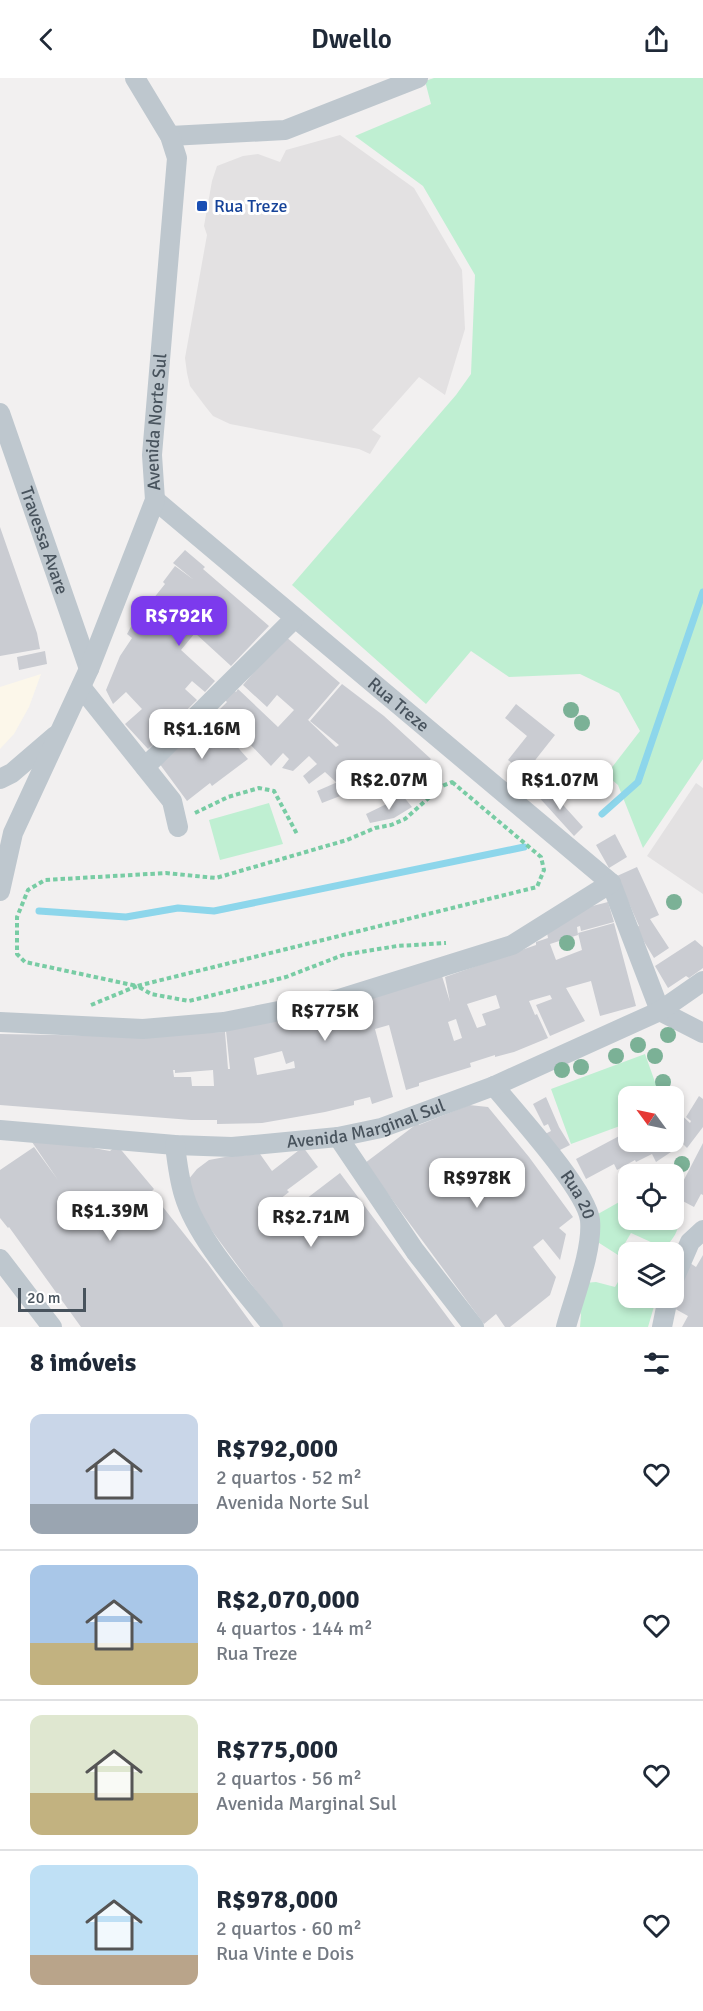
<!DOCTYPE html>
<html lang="pt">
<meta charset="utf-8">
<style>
:root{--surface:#fff;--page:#f6f6f7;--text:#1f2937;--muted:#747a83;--line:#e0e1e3;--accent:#7c3aed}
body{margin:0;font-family:Signika,sans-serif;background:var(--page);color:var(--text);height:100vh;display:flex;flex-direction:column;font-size:22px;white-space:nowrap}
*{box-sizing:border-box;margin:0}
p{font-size:20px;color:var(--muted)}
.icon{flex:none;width:33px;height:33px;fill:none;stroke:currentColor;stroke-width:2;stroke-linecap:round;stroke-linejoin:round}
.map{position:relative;height:1249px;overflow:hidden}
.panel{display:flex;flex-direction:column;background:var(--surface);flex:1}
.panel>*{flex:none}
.needle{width:39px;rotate:303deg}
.buttons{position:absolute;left:618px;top:1008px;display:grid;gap:12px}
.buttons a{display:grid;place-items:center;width:66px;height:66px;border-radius:12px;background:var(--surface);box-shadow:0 3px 9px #0003;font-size:30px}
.scale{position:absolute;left:18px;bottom:15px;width:68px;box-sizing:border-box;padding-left:6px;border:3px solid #48535d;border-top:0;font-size:16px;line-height:21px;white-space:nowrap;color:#48535d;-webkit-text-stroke:4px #fff;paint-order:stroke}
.price{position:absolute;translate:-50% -51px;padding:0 14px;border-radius:12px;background:#fff;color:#222;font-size:20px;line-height:39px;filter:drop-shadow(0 2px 3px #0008)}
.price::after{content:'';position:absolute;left:50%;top:36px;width:18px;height:14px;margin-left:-9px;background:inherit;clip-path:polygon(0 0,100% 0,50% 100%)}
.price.selected{background:var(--accent);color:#fff}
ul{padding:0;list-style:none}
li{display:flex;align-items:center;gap:18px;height:150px;padding:0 30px}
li+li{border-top:2px solid var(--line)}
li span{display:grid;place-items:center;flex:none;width:168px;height:120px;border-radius:12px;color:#555}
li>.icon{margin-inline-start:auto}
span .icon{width:72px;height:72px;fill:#fffc;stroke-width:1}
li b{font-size:26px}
h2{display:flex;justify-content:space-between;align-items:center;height:72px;padding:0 30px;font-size:26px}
header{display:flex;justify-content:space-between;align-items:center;height:78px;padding:0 30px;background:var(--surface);font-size:27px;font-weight:600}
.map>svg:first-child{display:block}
.commercial{fill:#fcf7ea}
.education{fill:#e3e1e2}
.green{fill:#bfefd2}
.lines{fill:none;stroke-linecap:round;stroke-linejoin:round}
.stream{stroke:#8dd6eb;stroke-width:7}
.building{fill:#caccd2;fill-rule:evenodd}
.path{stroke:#78cca4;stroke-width:4;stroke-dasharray:4.5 3;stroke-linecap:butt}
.street{stroke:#bec7ce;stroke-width:20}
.tree{fill:#7bb196}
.transit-dot{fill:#1a4fb4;stroke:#fff;stroke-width:2}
.labels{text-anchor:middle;stroke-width:6;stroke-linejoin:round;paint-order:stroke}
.transit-label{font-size:18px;fill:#164399;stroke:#fff;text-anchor:start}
.street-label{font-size:18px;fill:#48535d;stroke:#fff}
</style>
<header><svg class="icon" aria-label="back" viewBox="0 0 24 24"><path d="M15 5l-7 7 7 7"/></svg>Dwello<svg class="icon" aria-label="share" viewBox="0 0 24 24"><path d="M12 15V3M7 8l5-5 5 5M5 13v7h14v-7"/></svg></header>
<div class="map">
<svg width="703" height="1249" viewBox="0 0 703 1249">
<rect width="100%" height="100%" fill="#f2f0f0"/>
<path class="commercial" d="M 41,596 L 29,629 L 14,656 L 0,671 L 0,609 Z"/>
<path class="education" d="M 340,57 L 414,110 L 462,192 L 465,251 L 445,317 L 419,299 L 372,352 L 381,358 L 370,376 L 359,371 L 230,346 L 213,338 L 205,328 L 190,308 L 187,295 L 185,280 L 207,157 L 204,148 L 212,103 L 217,88 L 243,78 L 258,76 L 280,84 L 286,72 Z
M 696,705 L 703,710 L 703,816 L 647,778 Z"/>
<path class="green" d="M 434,0 L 703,0 L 703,681 L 643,770 L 618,707 L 606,697 L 640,653 L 619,615 L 580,596 L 509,599 L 471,573 L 426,626 L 292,507 L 456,317 L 471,296 L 475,197 L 423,108 L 355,58 L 431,26 L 425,3 Z
M 269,725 L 283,766 L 220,782 L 209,742 Z
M 645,976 L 660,1018 L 628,1018 L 628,1045 L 571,1066 L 551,1011 Z
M 628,1119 L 628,1142 L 674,1142 L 674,1124 C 683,1142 679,1157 664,1170 L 631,1155 L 618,1177 L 596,1163 L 598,1136 Z
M 628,1187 L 628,1220 L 653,1220 L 655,1225 L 648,1249 L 580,1249 L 581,1237 L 577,1220 L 584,1205 L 596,1204 L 615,1209 Z"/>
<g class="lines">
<path class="stream" d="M 602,736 L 638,704 L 703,514
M 39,833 L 126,839 L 178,830 L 214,833 L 524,769"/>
</g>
<path class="building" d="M 0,449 L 37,555 L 40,571 L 0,578 Z
M 185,472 L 205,489 L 203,491 L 269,548 L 231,588 L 195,555 L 181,572 L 215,603 L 205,614 L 192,603 L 185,611 L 197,622 L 164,654 L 165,656 L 148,671 L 125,646 L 142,631 L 126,614 L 113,626 L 106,612 L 120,578 L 132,560 L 127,556 L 138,536 L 144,542 L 157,524 L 153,521 L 165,506 L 163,504 L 175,488 L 194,502 L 173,485 Z
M 285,558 L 340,605 L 308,642 L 306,640 L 336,669 L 339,667 L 310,643 L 342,606 L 384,638 L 431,681 L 392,721 L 379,710 L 383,707 L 362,687 L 337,705 L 325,694 L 309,706 L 303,698 L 317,686 L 309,678 L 293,693 L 282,690 L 289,681 L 283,675 L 271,688 L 218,633 L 227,624 L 221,618 L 230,608 L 236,614 L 238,611 L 278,649 L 294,632 L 277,617 L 267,629 L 243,607 Z
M 45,573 L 47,586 L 19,592 L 17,579 Z
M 516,626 L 555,657 L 525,695 L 508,682 L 527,658 L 505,640 Z
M 211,639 L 248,681 L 212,708 L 210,705 L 187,723 L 159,685 Z
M 356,696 L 361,710 L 322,725 L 317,713 Z
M 546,708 L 583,749 L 574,758 L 536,716 Z
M 403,718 L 412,729 L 394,740 L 370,745 L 366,736 Z
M 615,756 L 627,779 L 609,790 L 596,767 Z
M 637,789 L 659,837 L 650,841 L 669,870 L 654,880 L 635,849 L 639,848 L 617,798 Z
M 608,824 L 614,844 L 581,853 L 580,848 L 577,849 L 578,857 L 550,866 L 556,882 L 582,872 L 578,855 L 614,845 L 636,928 L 600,938 L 591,903 L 566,910 L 585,943 L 550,958 L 536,927 L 552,921 L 550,917 L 529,923 L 535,937 L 537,936 L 548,960 L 514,974 L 495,979 L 495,977 L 470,985 L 471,989 L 419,1005 L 419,1008 L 406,1012 L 389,947 L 375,951 L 393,1019 L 372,1026 L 370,1019 L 354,1023 L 354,1027 L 325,1034 L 262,1045 L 217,1046 L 217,1042 L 191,1042 L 0,1027 L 0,956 L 109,958 L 225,954 L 228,991 L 230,991 L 226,953 L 442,898 L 450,924 L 445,899 L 536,867 L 536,864 L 548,860 L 546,850 L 573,833 ZM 496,917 L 500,930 L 482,936 L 486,947 L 477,950 L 467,926 ZM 456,941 L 462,960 L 454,963 L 448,944 ZM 282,973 L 286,986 L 294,983 L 295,990 L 257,997 L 254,980 ZM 173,992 L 175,992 L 175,995 L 213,992 L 214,1008 L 192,1008 L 191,999 L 174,999 Z
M 695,862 L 703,869 L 703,890 L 689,900 L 686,898 L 668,910 L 655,888 Z
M 699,1018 L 703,1021 L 703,1049 L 687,1070 L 683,1066 L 656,1084 L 652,1076 L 636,1084 L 635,1082 L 617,1092 L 614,1086 L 586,1101 L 576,1081 L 623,1056 L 622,1054 L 628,1051 L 628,1064 L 674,1064 L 674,1030 L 690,1045 L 691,1043 L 686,1039 Z
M 546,1019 L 559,1049 L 570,1067 L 554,1075 L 545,1056 L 551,1053 L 548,1046 L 544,1048 L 533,1026 Z
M 469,1027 L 488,1029 L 529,1079 L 573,1139 L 559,1150 L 566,1156 L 560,1182 L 543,1161 L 533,1169 L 556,1199 L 550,1217 L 510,1249 L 505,1249 L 496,1236 L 484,1246 L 365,1085 L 418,1045 L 419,1047 Z
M 32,1064 L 72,1066 L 110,1073 L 117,1067 L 154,1111 L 151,1114 L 208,1186 L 254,1249 L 81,1249 L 9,1149 L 8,1150 L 0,1140 L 0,1092 L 34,1069 L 58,1102 Z
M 703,1065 L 703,1117 L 701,1116 L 694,1129 L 675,1119 Z
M 303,1069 L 318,1089 L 287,1112 L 289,1114 L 275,1125 L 285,1137 L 340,1095 L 455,1249 L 283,1249 L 201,1138 L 188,1102 L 197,1091 L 209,1082 L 225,1079 L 260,1076 L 272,1093 Z
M 703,1177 L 703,1249 L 682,1249 L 688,1238 L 670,1228 L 687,1194 L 687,1183 L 696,1189 Z"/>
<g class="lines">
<path class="path" d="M 452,704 L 541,779 L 544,792 L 537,809 L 137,908 L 25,884 L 17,876 L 17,839 L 28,812 L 45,802 L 166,795 L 216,800 L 347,762 L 375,750 L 391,747 L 405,741 L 442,708 Z
M 195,735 L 228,719 L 259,710 L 274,713 L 297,756
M 91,927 L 137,908 L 151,916 L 189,923 L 286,899 L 343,877 L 397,868 L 446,865"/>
<g class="street">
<path d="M 170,58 L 285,52 L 418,0"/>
<path id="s1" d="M 0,335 L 89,591"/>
<path id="s2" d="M 155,422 L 611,805 L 660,933 L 703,955"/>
<path d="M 81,609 L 172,723 L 178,749"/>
<path d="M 145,689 L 294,541"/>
<path d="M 0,701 L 12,695 L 55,658"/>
<path id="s3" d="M 0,813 L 13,755 L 89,591 L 155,422 L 152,377 L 177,80 L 170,58 L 135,0"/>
<path d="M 0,944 L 143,951 L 224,944 L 339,921 L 512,867 L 611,805"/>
<path id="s4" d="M 494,1008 C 516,1035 586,1111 590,1142 C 593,1172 574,1219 566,1249"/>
<path id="s5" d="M 0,1052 L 175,1067 L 232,1069 L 338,1059 L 381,1050 L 494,1008 L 660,933 L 703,903"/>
<path d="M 338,1059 L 415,1173 L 474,1249"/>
<path d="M 175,1067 C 177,1084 179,1101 184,1117 C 197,1161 245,1213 273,1249"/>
<path d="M 0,1181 L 52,1249"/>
<path d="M 674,1201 L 690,1164 L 703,1152"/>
<path d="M 662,1249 L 668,1220"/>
</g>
</g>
<g class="tree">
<circle cx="571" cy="632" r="8"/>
<circle cx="582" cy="645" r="8"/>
<circle cx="674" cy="824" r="8"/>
<circle cx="567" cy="865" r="8"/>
<circle cx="668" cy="957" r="8"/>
<circle cx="638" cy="967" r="8"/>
<circle cx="616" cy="978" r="8"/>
<circle cx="655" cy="978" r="8"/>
<circle cx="581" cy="989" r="8"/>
<circle cx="562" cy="992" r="8"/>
<circle cx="663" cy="1004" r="8"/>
<circle cx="682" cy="1086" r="8"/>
</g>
<rect class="transit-dot" x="196" y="122" width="12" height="12" rx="3"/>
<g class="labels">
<g class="transit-label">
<text x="214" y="134">Rua Treze</text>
</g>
<g class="street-label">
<text dy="6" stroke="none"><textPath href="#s3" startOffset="500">Avenida Norte Sul</textPath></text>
<text dy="6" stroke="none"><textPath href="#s1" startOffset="135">Travessa Avare</textPath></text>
<text dy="6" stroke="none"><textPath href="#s2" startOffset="318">Rua Treze</textPath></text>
<text dy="6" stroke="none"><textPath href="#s5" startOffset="369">Avenida Marginal Sul</textPath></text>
<text dy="6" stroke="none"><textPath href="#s4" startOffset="138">Rua 20</textPath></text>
</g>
</g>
</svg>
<div class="buttons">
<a><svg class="needle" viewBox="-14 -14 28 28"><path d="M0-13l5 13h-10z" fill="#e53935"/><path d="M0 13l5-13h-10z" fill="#747a83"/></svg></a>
<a><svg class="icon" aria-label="locate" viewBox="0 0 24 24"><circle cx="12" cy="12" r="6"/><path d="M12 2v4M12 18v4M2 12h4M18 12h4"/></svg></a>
<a><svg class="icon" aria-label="layers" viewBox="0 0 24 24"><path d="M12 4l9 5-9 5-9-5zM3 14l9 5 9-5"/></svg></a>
</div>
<div class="scale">20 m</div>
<b class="price selected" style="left:179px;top:569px">R$792K</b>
<b class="price" style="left:202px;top:682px">R$1.16M</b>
<b class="price" style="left:389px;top:733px">R$2.07M</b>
<b class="price" style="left:560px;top:733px">R$1.07M</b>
<b class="price" style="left:325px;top:964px">R$775K</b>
<b class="price" style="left:477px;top:1131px">R$978K</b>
<b class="price" style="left:110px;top:1164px">R$1.39M</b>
<b class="price" style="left:311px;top:1170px">R$2.71M</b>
</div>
<section class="panel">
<h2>8 imóveis<svg class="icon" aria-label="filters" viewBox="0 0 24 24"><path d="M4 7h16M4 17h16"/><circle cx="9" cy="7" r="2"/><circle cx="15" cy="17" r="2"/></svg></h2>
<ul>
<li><span style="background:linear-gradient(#c9d6e8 75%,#9aa5b1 0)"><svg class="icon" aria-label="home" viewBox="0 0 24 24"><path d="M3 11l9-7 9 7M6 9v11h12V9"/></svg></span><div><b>R$792,000</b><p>2 quartos · 52 m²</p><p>Avenida Norte Sul</p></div><svg class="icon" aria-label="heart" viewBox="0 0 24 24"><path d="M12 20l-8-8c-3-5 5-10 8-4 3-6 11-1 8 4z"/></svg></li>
<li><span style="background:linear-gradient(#a9c7e8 65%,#c2b280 0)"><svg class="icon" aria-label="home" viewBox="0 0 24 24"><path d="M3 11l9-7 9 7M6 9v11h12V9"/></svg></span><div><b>R$2,070,000</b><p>4 quartos · 144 m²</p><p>Rua Treze</p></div><svg class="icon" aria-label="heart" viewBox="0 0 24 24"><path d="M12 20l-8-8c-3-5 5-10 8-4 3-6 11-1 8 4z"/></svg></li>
<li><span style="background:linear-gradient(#dfe7d0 65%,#c2b280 0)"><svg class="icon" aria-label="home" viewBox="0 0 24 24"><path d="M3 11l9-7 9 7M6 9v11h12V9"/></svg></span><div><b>R$775,000</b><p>2 quartos · 56 m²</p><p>Avenida Marginal Sul</p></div><svg class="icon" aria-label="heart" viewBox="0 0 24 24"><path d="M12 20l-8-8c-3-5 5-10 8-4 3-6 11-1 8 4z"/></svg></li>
<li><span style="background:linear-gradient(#bfe0f5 75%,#b9a48a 0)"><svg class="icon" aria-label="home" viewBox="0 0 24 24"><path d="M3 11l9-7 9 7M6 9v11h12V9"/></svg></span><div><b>R$978,000</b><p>2 quartos · 60 m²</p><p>Rua Vinte e Dois</p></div><svg class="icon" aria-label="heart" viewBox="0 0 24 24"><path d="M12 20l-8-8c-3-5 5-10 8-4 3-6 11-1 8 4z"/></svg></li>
</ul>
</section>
